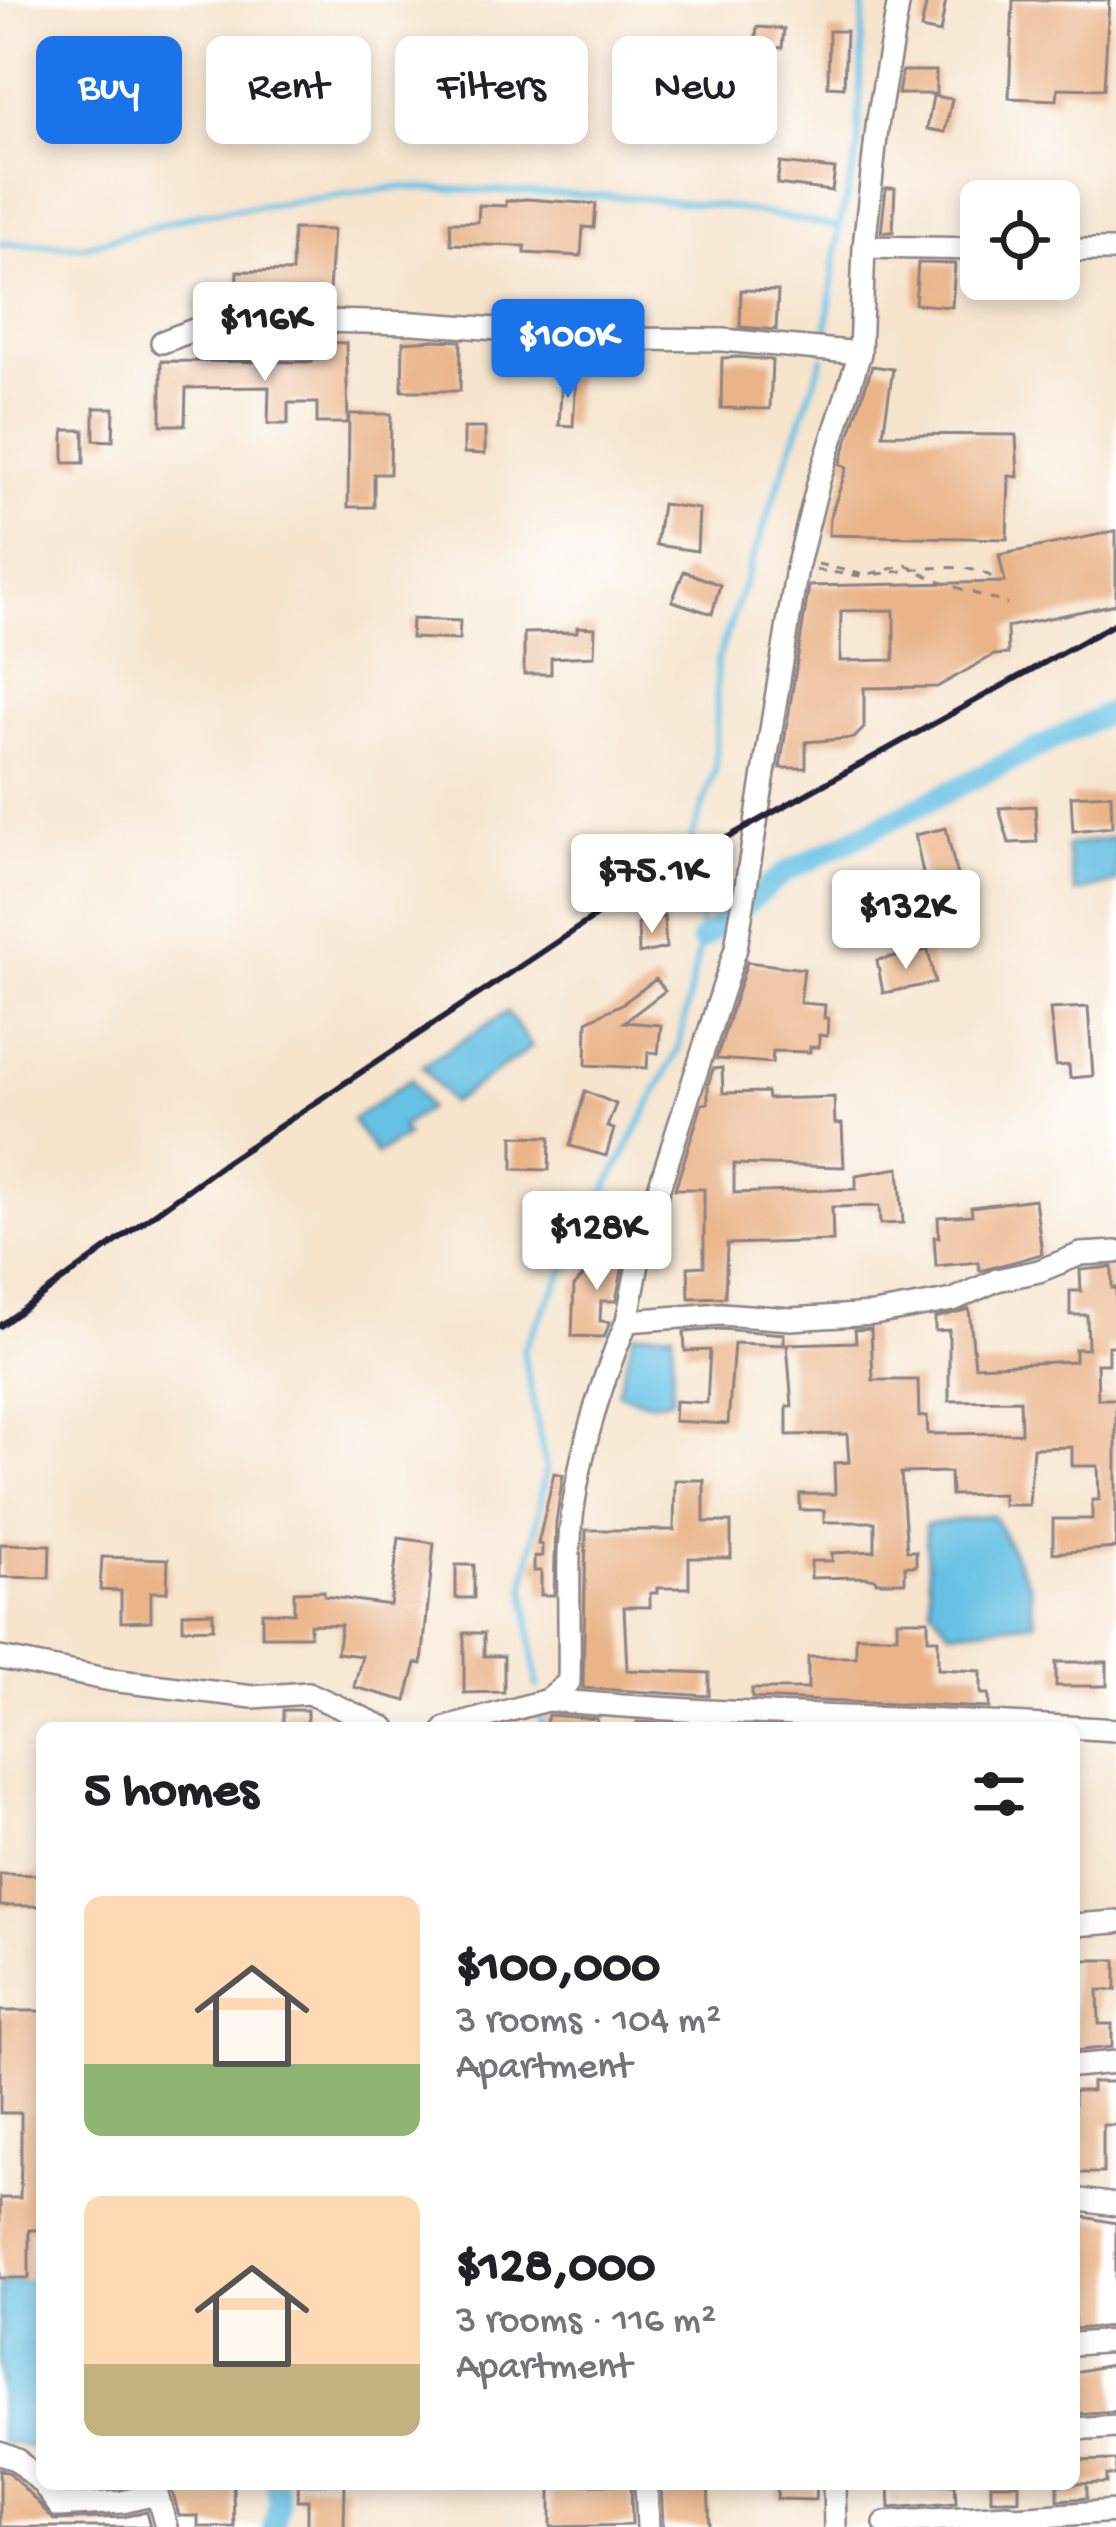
<!DOCTYPE html>
<meta charset="utf-8">
<style>
:root{--surface:#fff;--page:#f2f2f2;--text:#202124;--muted:#757577;--accent:#1a73e8}
body{margin:0;font-family:"Gochi Hand",sans-serif;background:var(--page);color:var(--text);height:100vh;display:flex;flex-direction:column;font-size:45px;white-space:nowrap}
*{box-sizing:border-box;margin:0}
p{font-size:39px;color:var(--muted)}
.icon{flex:none;width:66px;height:66px;fill:none;stroke:currentColor;stroke-width:2;stroke-linecap:round;stroke-linejoin:round}
.map{position:relative;flex:1;overflow:hidden}
.details{position:absolute;left:36px;top:1722px;width:1044px;height:768px;display:flex;flex-direction:column;background:var(--surface);border-radius:18px;box-shadow:0 6px 18px #0003}
.details>*{flex:none}
.top-card{position:absolute;left:36px;top:36px;width:1044px;height:108px;display:flex;gap:24px}
.fabs{position:absolute;left:960px;top:180px;display:grid;gap:24px}
.fabs a{display:grid;place-items:center;width:120px;height:120px;border-radius:18px;background:var(--surface);box-shadow:0 6px 18px #0003;font-size:60px}
.price{position:absolute;translate:-50% -102px;padding:0 27px;border-radius:12px;background:#fff;color:#222;font-size:39px;line-height:78px;filter:drop-shadow(0 3px 6px #0008)}
.price::after{content:'';position:absolute;left:50%;top:72px;width:36px;height:27px;margin-left:-18px;background:inherit;clip-path:polygon(0 0,100% 0,50% 100%)}
.price.selected{background:var(--accent);color:#fff}
ul{padding:0;list-style:none}
li{display:flex;align-items:center;gap:36px;height:300px;padding:0 48px}
li span{display:grid;place-items:center;flex:none;width:336px;height:240px;border-radius:18px;color:#555}
li>.icon{margin-inline-start:auto}
span .icon{width:144px;height:144px;fill:#fffc;stroke-width:1}
li b{font-size:51px}
h2{display:flex;justify-content:space-between;align-items:center;height:144px;padding:0 48px;font-size:51px}
.pill{padding:0 42px;border-radius:18px;background:var(--surface);box-shadow:0 6px 18px #0003;font-size:42px;line-height:108px}
.pill.selected{background:var(--accent);color:#fff}
.map>svg:first-child{display:block}
.water{fill:#66c1e4;stroke:#447290;stroke-width:3}
.lines{fill:none;stroke-linecap:round;stroke-linejoin:round}
.stream{stroke:#66c1e4;stroke-width:6}
.canal{stroke:#66c1e4;stroke-width:21}
.building{fill:#eab488;fill-rule:evenodd}
.minor-casing{stroke:#8c8384;stroke-width:26}
.path{stroke:#8c8384;stroke-width:3;stroke-dasharray:9 9;stroke-linecap:butt}
.minor{stroke:#fff;stroke-width:21}
.rail{stroke:#22223b;stroke-width:6}
</style>
<div class="map">
<svg width="1116" height="2527" viewBox="0 0 1116 2527">
<rect width="100%" height="100%" fill="#fff"/>
<filter id="ink" filterUnits="userSpaceOnUse"><feTurbulence type="fractalNoise" baseFrequency=".00833" numOctaves="2"/><feDisplacementMap in="SourceGraphic" scale="24" xChannelSelector="R" yChannelSelector="G"/><feConvolveMatrix kernelMatrix="1 2 1 2 8 2 1 2 1" color-interpolation-filters="sRGB"/></filter>
<filter id="wash" filterUnits="userSpaceOnUse"><feTurbulence type="fractalNoise" baseFrequency=".004" numOctaves="4" result="noise"/><feDisplacementMap in="SourceGraphic" scale="48" xChannelSelector="R" yChannelSelector="G"/><feGaussianBlur stdDeviation="2.7" result="paint"/><feColorMatrix in="noise" values="0 0 0 0 0 0 0 0 0 0 0 0 0 0 0 0 0 1.4 0 .05"/><feComposite in="paint" operator="in"/></filter>
<g filter="url(#wash)">
<rect width="100%" height="100%" fill="#f6e4cd"/>
<path class="water" d="M 1116,837 L 1116,882 L 1075,893 L 1066,846 Z
M 507,1012 L 532,1047 L 451,1103 L 422,1066 Z
M 411,1079 L 428,1108 L 401,1127 L 407,1135 L 376,1154 L 352,1120 Z
M 673,1332 L 672,1398 C 654,1407 635,1399 617,1393 L 634,1333 Z
M 993,1515 L 1029,1584 L 1035,1622 L 950,1631 L 931,1607 L 925,1525 Z
M 36,2241 L 42,2242 L 42,2447 L 0,2442 L 0,2282 L 32,2281 Z"/>
<g class="lines">
<path class="stream" d="M 0,244 L 86,246 L 195,215 L 400,187 L 628,197 L 721,206 L 839,227 L 858,150 L 864,0
M 825,344 L 839,227
M 685,858 L 716,767 L 717,662 L 823,357
M 537,1687 L 525,1585 L 546,1469 L 523,1350 L 678,1050 L 701,940 L 698,887
M 541,1718 L 542,1728"/>
<path class="canal" d="M 701,940 L 786,872 L 1116,709
M 273,2527 L 279,2501 L 276,2484"/>
</g>
<g id="blocks">
<path class="building" d="M 927,0 L 946,0 L 940,33 L 921,29 Z
M 1013,0 L 1109,0 L 1104,89 L 1058,88 L 1057,100 L 1009,98 Z
M 757,27 L 784,29 L 782,48 L 755,46 Z
M 829,31 L 846,31 L 844,87 L 828,86 Z
M 902,71 L 936,71 L 936,94 L 898,94 Z
M 933,96 L 952,99 L 945,132 L 927,129 Z
M 780,163 L 835,169 L 832,191 L 777,184 Z
M 886,188 L 895,188 L 893,232 L 881,232 Z
M 526,199 L 596,204 L 594,228 L 583,227 L 581,256 L 525,253 L 525,246 L 451,244 L 450,222 L 478,222 L 479,205 L 506,206 L 506,201 Z
M 293,229 L 333,230 L 328,306 L 236,304 L 237,271 L 292,272 Z
M 918,263 L 955,264 L 952,307 L 915,304 Z
M 741,290 L 778,291 L 776,330 L 740,327 Z
M 434,340 L 461,341 L 460,391 L 402,391 L 403,342 Z
M 312,342 L 346,343 L 348,423 L 317,423 L 317,403 L 288,403 L 288,424 L 268,424 L 269,387 L 186,388 L 185,425 L 161,425 L 161,361 L 312,362 Z
M 739,357 L 772,360 L 770,409 L 721,408 L 722,358 Z
M 872,366 L 893,369 L 883,434 L 1016,435 L 1018,477 L 1009,476 L 1007,539 L 829,535 L 830,518 L 847,467 L 840,464 Z
M 562,376 L 576,377 L 573,426 L 559,425 Z
M 94,408 L 114,408 L 113,441 L 94,440 Z
M 349,414 L 391,414 L 390,474 L 374,474 L 374,507 L 348,507 Z
M 464,428 L 485,428 L 485,454 L 464,453 Z
M 64,430 L 84,430 L 84,463 L 64,463 Z
M 662,504 L 699,509 L 697,551 L 656,545 Z
M 1116,531 L 1116,604 L 1007,627 L 1008,654 L 994,655 L 937,687 L 864,688 L 864,728 L 854,738 L 806,742 L 806,768 L 780,768 L 809,586 L 1005,582 L 999,555 ZM 894,610 L 894,660 L 840,661 L 841,611 Z
M 684,571 L 720,585 L 712,614 L 672,601 Z
M 412,619 L 460,621 L 459,640 L 411,638 Z
M 577,627 L 595,628 L 594,656 L 551,658 L 551,674 L 524,674 L 524,633 L 577,632 Z
M 1111,794 L 1112,827 L 1073,831 L 1071,796 Z
M 1035,806 L 1037,842 L 1009,843 L 999,808 Z
M 946,828 L 970,933 L 923,942 L 914,900 L 928,897 L 915,835 Z
M 664,916 L 666,948 L 639,954 L 638,924 Z
M 928,950 L 935,983 L 883,993 L 877,960 Z
M 747,962 L 804,969 L 800,1003 L 825,1005 L 824,1018 L 828,1018 L 827,1036 L 819,1035 L 819,1047 L 810,1047 L 810,1052 L 773,1051 L 772,1063 L 716,1059 Z
M 656,979 L 665,991 L 624,1022 L 661,1025 L 658,1053 L 648,1052 L 647,1068 L 586,1065 L 587,1021 L 622,1004 Z
M 1088,1007 L 1093,1076 L 1070,1078 L 1069,1065 L 1056,1066 L 1050,1009 Z
M 722,1068 L 723,1093 L 767,1092 L 768,1099 L 834,1097 L 835,1124 L 842,1124 L 844,1167 L 734,1164 L 734,1193 L 856,1189 L 856,1175 L 899,1168 L 903,1223 L 880,1224 L 879,1206 L 832,1207 L 833,1241 L 727,1244 L 725,1297 L 689,1298 L 688,1267 L 704,1266 L 704,1189 L 675,1189 L 702,1104 L 708,1103 L 708,1085 L 713,1069 Z
M 585,1091 L 616,1104 L 607,1127 L 614,1129 L 606,1156 L 570,1146 Z
M 513,1136 L 550,1137 L 549,1170 L 513,1169 Z
M 1035,1199 L 1042,1254 L 980,1271 L 978,1262 L 936,1266 L 934,1237 L 939,1237 L 938,1217 L 972,1215 L 971,1207 Z
M 630,1206 L 636,1209 L 626,1243 L 613,1236 Z
M 616,1240 L 626,1249 L 616,1301 L 601,1301 L 600,1321 L 610,1322 L 604,1337 L 572,1336 L 574,1286 Z
M 1112,1267 L 1112,1288 L 1116,1288 L 1116,1346 L 1108,1346 L 1108,1364 L 1097,1364 L 1098,1399 L 1116,1399 L 1116,1548 L 1053,1553 L 1053,1519 L 1092,1519 L 1092,1500 L 1099,1500 L 1098,1466 L 1072,1466 L 1072,1447 L 1033,1448 L 1029,1505 L 1003,1505 L 1003,1494 L 951,1495 L 950,1472 L 901,1473 L 907,1551 L 916,1551 L 916,1566 L 905,1566 L 905,1582 L 876,1582 L 876,1579 L 864,1577 L 811,1578 L 811,1561 L 832,1561 L 832,1553 L 875,1551 L 875,1522 L 824,1522 L 824,1510 L 800,1510 L 800,1494 L 835,1494 L 834,1463 L 849,1462 L 847,1434 L 787,1435 L 787,1406 L 792,1406 L 787,1344 L 856,1342 L 855,1330 L 871,1329 L 873,1380 L 918,1380 L 919,1417 L 927,1416 L 928,1434 L 1021,1433 L 1020,1400 L 949,1401 L 949,1330 L 935,1331 L 935,1318 L 969,1309 L 975,1366 L 1075,1361 L 1075,1349 L 1088,1349 L 1087,1315 L 1070,1315 L 1070,1291 L 1081,1291 L 1080,1270 Z
M 721,1329 L 784,1334 L 784,1345 L 734,1343 L 728,1424 L 674,1421 L 675,1401 L 707,1403 L 710,1350 L 685,1351 L 684,1332 Z
M 554,1473 L 563,1475 L 556,1522 L 554,1595 L 541,1595 L 541,1571 L 534,1571 L 534,1557 L 542,1556 L 542,1545 L 538,1544 Z
M 675,1480 L 704,1480 L 704,1522 L 731,1522 L 731,1558 L 689,1558 L 689,1588 L 657,1588 L 657,1593 L 650,1593 L 650,1607 L 624,1607 L 627,1670 L 709,1673 L 709,1696 L 583,1688 L 586,1530 L 674,1530 Z
M 399,1538 L 434,1543 L 422,1664 L 416,1663 L 406,1701 L 354,1687 L 362,1656 L 337,1653 L 341,1625 L 310,1624 L 310,1636 L 262,1636 L 262,1612 L 294,1613 L 294,1592 L 324,1591 L 324,1596 L 390,1605 Z
M 0,1544 L 50,1545 L 49,1578 L 0,1577 Z
M 102,1557 L 168,1559 L 167,1592 L 151,1592 L 151,1621 L 121,1622 L 121,1591 L 100,1590 Z
M 456,1565 L 474,1565 L 474,1598 L 456,1598 Z
M 213,1612 L 213,1628 L 183,1629 L 183,1613 Z
M 897,1620 L 928,1620 L 928,1639 L 938,1639 L 938,1669 L 981,1671 L 981,1694 L 989,1694 L 989,1708 L 752,1698 L 752,1689 L 808,1689 L 808,1657 L 856,1657 L 856,1636 L 897,1636 Z
M 464,1633 L 484,1633 L 484,1656 L 504,1656 L 504,1692 L 464,1693 Z
M 1056,1662 L 1107,1662 L 1107,1686 L 1056,1686 Z
M 283,1710 L 307,1710 L 307,1728 L 283,1728 Z
M 548,1715 L 597,1719 L 597,1728 L 545,1727 Z
M 637,1722 L 711,1726 L 711,1728 L 636,1728 Z
M 0,1874 L 42,1875 L 42,1906 L 0,1906 Z
M 1074,1960 L 1116,1960 L 1116,1990 L 1098,1990 L 1099,2024 L 1112,2024 L 1112,2047 L 1074,2051 Z
M 0,2011 L 42,2011 L 42,2230 L 29,2230 L 29,2278 L 0,2278 L 0,2198 L 20,2198 L 21,2161 L 21,2113 L 0,2113 Z
M 1092,2082 L 1116,2082 L 1116,2125 L 1103,2125 L 1103,2173 L 1074,2173 L 1074,2091 L 1092,2091 Z
M 1074,2215 L 1116,2223 L 1116,2326 L 1074,2329 Z
M 1116,2364 L 1116,2411 L 1074,2414 L 1074,2372 Z
M 1116,2460 L 1116,2475 L 1107,2475 L 1107,2483 L 1074,2484 L 1074,2461 Z
M 0,2469 L 10,2473 L 54,2520 L 123,2517 L 146,2512 L 150,2527 L 0,2527 Z
M 62,2484 L 133,2484 L 66,2491 Z
M 170,2484 L 233,2484 L 234,2527 L 198,2527 L 198,2516 L 179,2516 Z
M 298,2484 L 345,2484 L 344,2527 L 308,2527 L 308,2500 L 297,2500 Z
M 551,2484 L 631,2484 L 632,2525 L 551,2527 Z
M 661,2484 L 708,2484 L 710,2527 L 663,2527 Z
M 778,2484 L 816,2484 L 815,2500 L 777,2499 Z
M 889,2484 L 955,2484 L 956,2503 L 890,2508 Z
M 991,2484 L 1019,2484 L 1019,2500 L 991,2500 Z
M 1058,2484 L 1087,2484 L 1087,2498 L 1058,2500 Z"/>
</g>
</g>
<g filter="url(#ink)">
<use href="#blocks" fill-opacity="0" stroke="#8c8384" stroke-width="3"/>
<g class="lines">
<g class="minor-casing">
<path id="minor" d="M 864,247 L 981,249
M 1059,250 L 1116,250
M 162,342 L 223,319 L 414,323 L 637,339 L 723,340 L 860,353
M 1116,1252 L 1081,1254 L 1039,1271 L 997,1280 L 953,1300 L 874,1314 L 791,1319 L 721,1314 L 627,1321 C 596,1394 573,1472 569,1553 C 568,1596 570,1639 569,1682 L 547,1700 C 736,1717 926,1717 1116,1730
M 627,1321 L 643,1238 L 736,948 L 797,568 L 819,480 L 860,353 L 864,247 L 878,119 L 899,0
M 0,1658 L 111,1680 L 253,1697 L 308,1693 L 385,1728
M 446,1728 L 547,1700
M 1074,1925 L 1116,1922
M 1074,2066 L 1116,2062
M 1074,2199 L 1116,2205
M 1074,2344 L 1116,2341
M 1074,2429 L 1116,2426
M 0,2453 L 18,2460 L 42,2483
M 43,2484 L 59,2506 L 122,2502 L 156,2494
M 154,2484 L 166,2527
M 646,2484 L 648,2527
M 834,2484 L 835,2527
M 1014,2518 L 1116,2511
M 885,2523 L 1007,2515 L 1014,2518 L 1016,2527"/>
</g>
<path class="path" d="M 818,564 L 865,575 L 906,565 L 940,582 L 1007,604
M 816,570 L 860,576
M 876,574 C 913,571 969,557 999,582"/>
<use href="#minor" class="minor"/>
<path class="rail" d="M 0,1326 L 223,1164 L 647,882 L 1116,623"/>
</g>
</g>
</svg>
<div class="fabs">
<a><svg class="icon" aria-label="locate" viewBox="0 0 24 24"><circle cx="12" cy="12" r="6"/><path d="M12 2v4M12 18v4M2 12h4M18 12h4"/></svg></a>
</div>
<b class="price" style="left:265px;top:384px">$116K</b>
<b class="price selected" style="left:568px;top:401px">$100K</b>
<b class="price" style="left:652px;top:936px">$75.1K</b>
<b class="price" style="left:906px;top:972px">$132K</b>
<b class="price" style="left:597px;top:1293px">$128K</b>
<div class="top-card">
<a class="pill selected">Buy</a>
<a class="pill">Rent</a>
<a class="pill">Filters</a>
<a class="pill">New</a>
</div>
<section class="details">
<h2>5 homes<svg class="icon" aria-label="filters" viewBox="0 0 24 24"><path d="M4 7h16M4 17h16"/><circle cx="9" cy="7" r="2"/><circle cx="15" cy="17" r="2"/></svg></h2>
<ul>
<li><span style="background:linear-gradient(#ffd9b3 70%,#8fb573 0)"><svg class="icon" aria-label="home" viewBox="0 0 24 24"><path d="M3 11l9-7 9 7M6 9v11h12V9"/></svg></span><div><b>$100,000</b><p>3 rooms · 104 m²</p><p>Apartment</p></div></li>
<li><span style="background:linear-gradient(#ffd9b3 70%,#c2b280 0)"><svg class="icon" aria-label="home" viewBox="0 0 24 24"><path d="M3 11l9-7 9 7M6 9v11h12V9"/></svg></span><div><b>$128,000</b><p>3 rooms · 116 m²</p><p>Apartment</p></div></li>
</ul>
</section>
</div>
